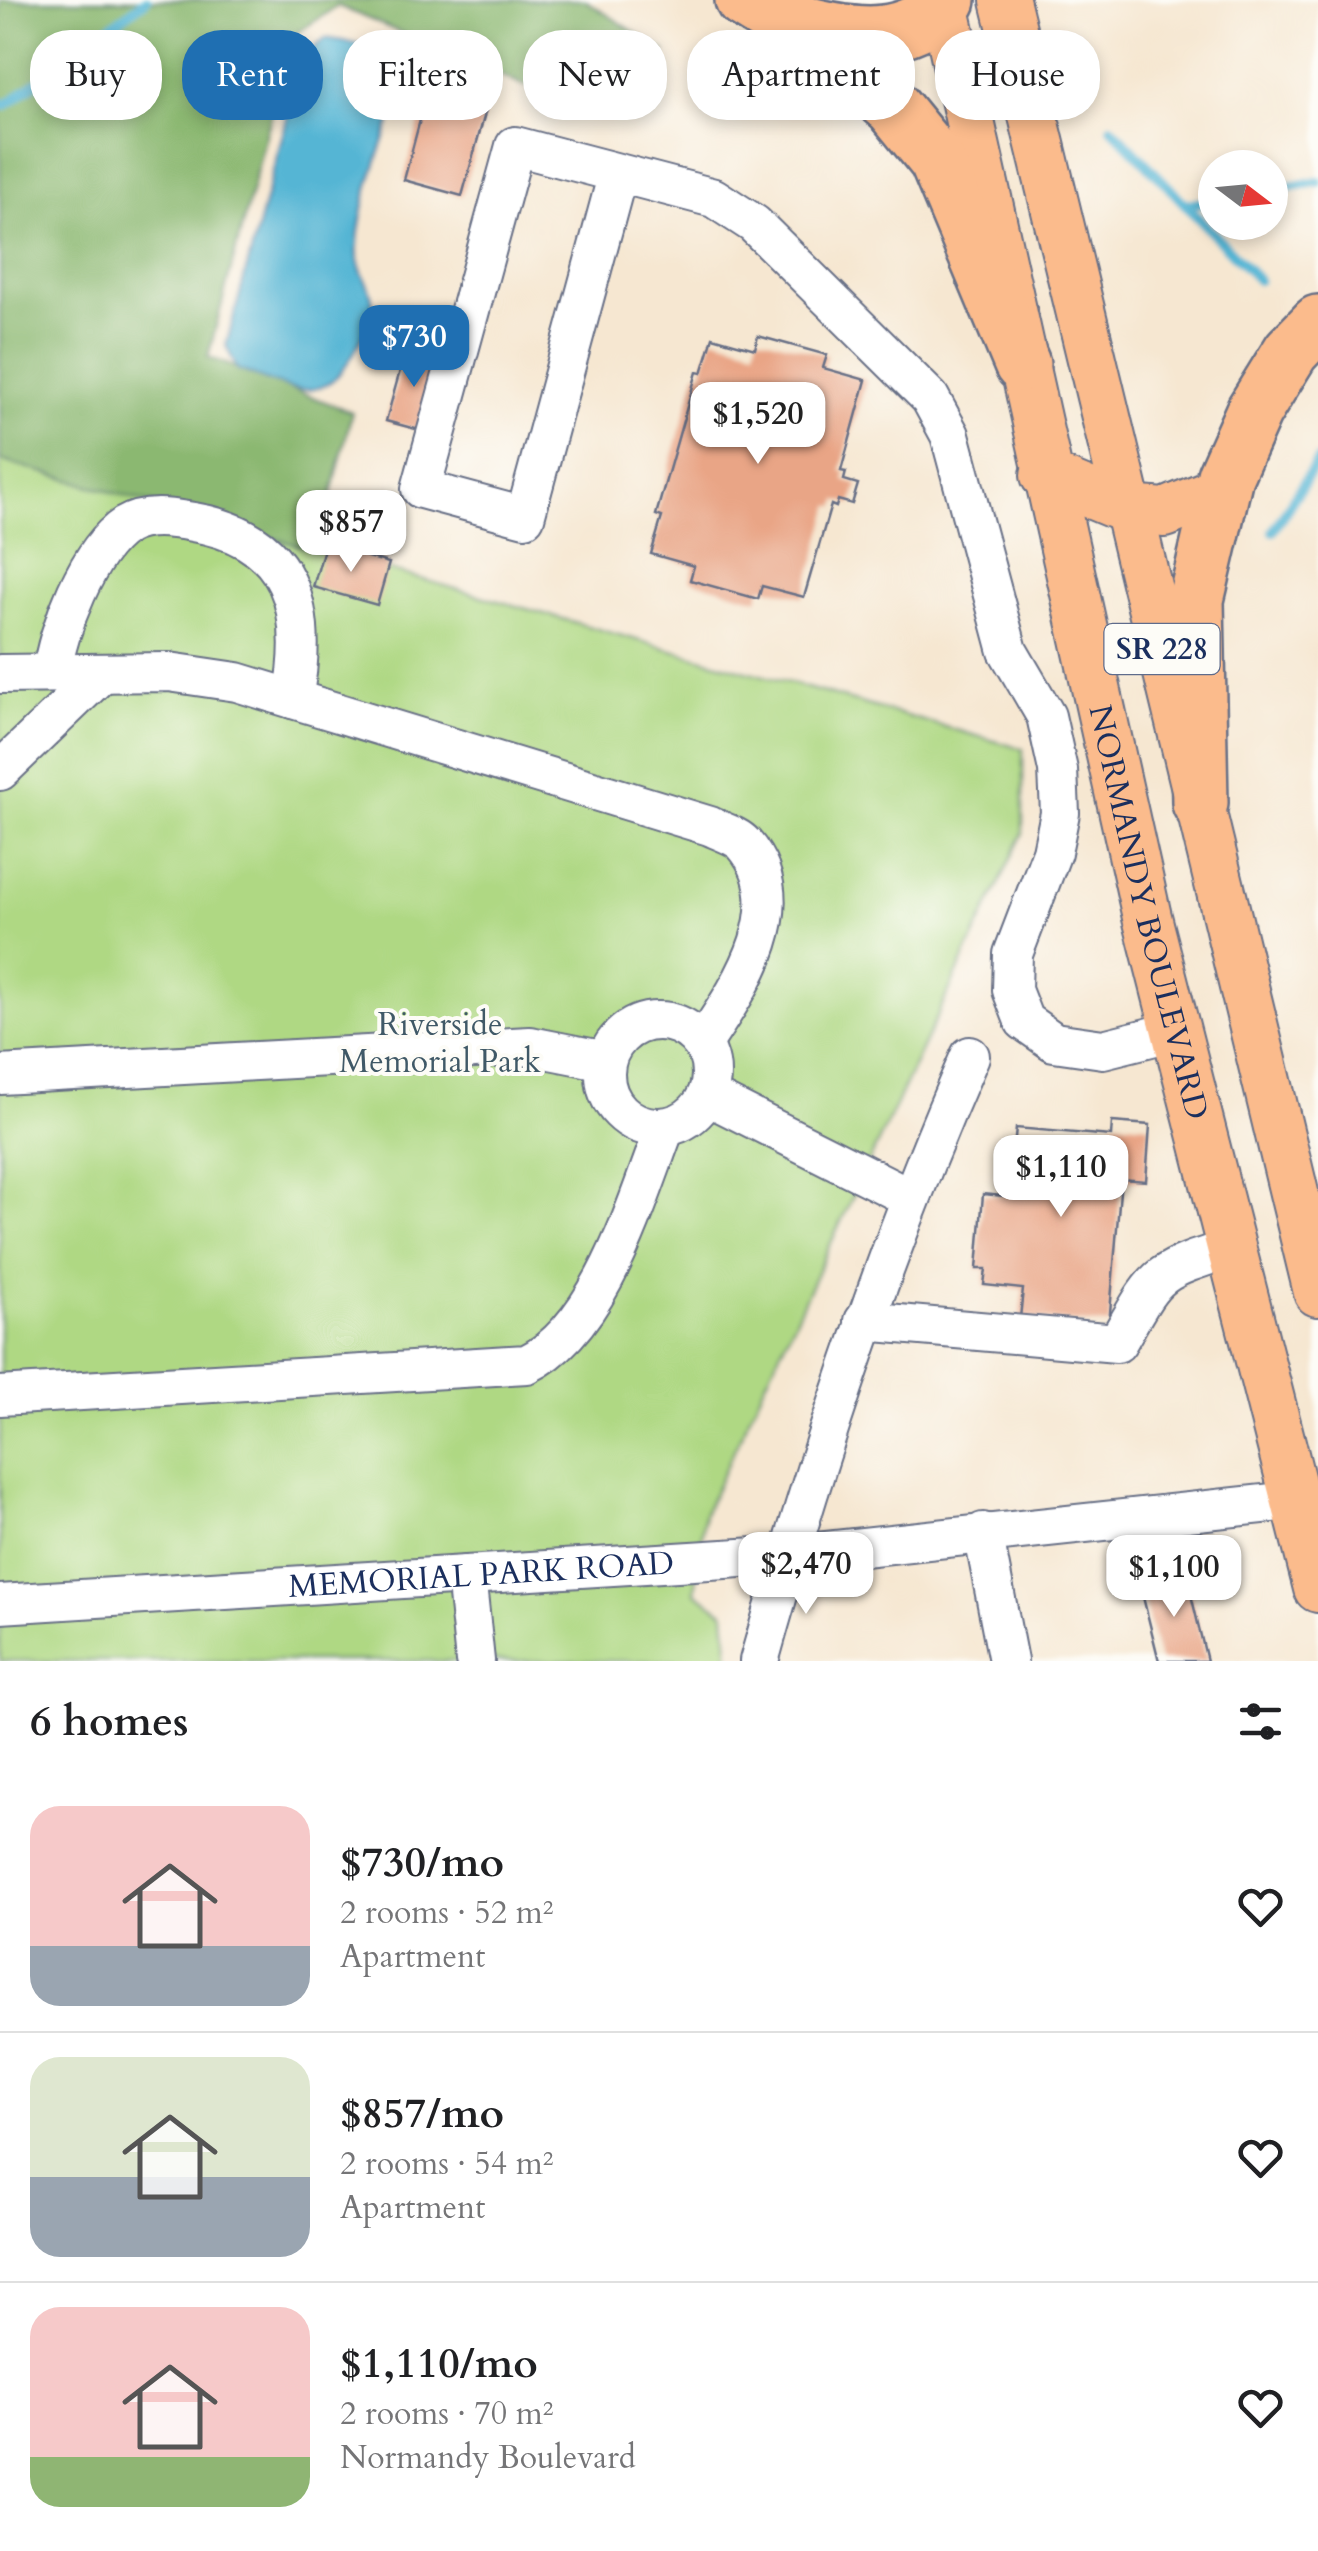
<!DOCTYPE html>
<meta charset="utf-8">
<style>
:root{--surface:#fff;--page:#f6f6f6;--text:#202124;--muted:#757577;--line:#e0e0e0;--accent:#1f6fb2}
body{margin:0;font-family:Cardo,serif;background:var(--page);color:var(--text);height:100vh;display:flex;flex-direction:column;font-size:38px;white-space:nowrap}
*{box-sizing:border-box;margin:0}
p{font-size:32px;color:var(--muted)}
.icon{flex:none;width:55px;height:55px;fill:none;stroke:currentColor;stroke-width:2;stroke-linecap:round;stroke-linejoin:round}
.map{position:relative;height:1661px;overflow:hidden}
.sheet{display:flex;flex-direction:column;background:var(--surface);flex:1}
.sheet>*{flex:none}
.top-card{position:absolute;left:30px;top:30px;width:1260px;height:90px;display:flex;gap:20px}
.needle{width:65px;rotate:106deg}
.controls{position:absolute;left:1198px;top:150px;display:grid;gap:20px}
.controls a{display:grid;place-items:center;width:90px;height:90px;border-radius:50%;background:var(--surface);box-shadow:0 5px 15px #0003;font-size:50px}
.price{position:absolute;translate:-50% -85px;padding:0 22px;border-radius:20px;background:#fff;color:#222;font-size:32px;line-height:65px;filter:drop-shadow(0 2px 5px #0008)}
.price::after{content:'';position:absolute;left:50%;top:60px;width:30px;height:22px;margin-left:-15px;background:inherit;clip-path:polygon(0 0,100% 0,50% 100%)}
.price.on{background:var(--accent);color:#fff}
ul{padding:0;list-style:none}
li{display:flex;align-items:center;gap:30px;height:250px;padding:0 30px}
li+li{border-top:2px solid var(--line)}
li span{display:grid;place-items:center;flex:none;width:280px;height:200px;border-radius:30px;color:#555}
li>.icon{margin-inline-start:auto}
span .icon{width:120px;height:120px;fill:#fffc;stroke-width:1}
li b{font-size:42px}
h2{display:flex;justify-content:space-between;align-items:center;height:120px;padding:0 30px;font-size:42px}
.pill{padding:0 35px;border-radius:40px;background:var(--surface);box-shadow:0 5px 15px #0003;font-size:35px;line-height:90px}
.pill.on{background:var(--accent);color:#fff}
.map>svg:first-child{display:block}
.green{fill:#afd883;stroke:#658470;stroke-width:2.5}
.forest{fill:#8bb871;stroke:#537468;stroke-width:2.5}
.water{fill:#55b5d4;stroke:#387299;stroke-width:2.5}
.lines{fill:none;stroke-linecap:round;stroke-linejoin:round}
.stream{stroke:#55b5d4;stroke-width:10}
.building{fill:#e9a586}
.minor-casing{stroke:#686f86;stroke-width:42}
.major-casing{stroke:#686f86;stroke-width:52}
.highway-casing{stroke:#686f86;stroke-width:60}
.minor{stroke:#fff;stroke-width:38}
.major{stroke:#fbbb8c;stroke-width:48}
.highway{stroke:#fbbb8c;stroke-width:55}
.labels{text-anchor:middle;stroke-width:8;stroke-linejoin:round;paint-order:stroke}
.shield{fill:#fdfcf7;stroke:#5f6c8c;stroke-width:2.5}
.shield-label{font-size:30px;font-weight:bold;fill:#1b2f5e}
.street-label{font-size:32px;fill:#1b2f5e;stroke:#fdfcf7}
.park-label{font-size:32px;fill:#405967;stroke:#fdfcf7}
</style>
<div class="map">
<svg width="1318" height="1661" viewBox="0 0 1318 1661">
<rect width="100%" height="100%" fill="#fdfcf7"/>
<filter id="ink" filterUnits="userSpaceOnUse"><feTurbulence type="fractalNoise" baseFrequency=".01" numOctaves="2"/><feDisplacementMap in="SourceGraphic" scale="20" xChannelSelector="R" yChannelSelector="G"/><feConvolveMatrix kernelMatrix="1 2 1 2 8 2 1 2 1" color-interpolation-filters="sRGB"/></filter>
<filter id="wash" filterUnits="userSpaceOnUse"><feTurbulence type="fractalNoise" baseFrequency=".0048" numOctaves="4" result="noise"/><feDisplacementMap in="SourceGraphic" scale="40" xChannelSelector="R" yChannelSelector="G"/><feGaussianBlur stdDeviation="2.25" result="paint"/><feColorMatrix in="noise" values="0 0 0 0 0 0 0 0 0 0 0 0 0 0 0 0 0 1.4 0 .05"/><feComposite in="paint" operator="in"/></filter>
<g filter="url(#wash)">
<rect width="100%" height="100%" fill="#f6e7d1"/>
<path class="green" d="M 0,460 L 1023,749 L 1023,833 L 704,1514 L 695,1592 L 725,1613 L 729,1661 L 0,1661 Z"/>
<path class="forest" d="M 0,0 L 585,0 L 665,52 L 636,104 L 582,110 L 338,6 L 292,36 L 208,357 L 352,412 L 318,551 L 0,460 Z"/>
<path class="water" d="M 326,38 C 363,45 394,46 403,86 C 388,133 365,184 359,232 C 353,277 369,272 373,305 C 375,319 364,334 357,347 C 325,412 291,389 237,369 L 226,346 L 301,66 L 311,50 Z"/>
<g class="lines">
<path class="stream" d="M 0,103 L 6,105 L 146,0
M 1111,127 L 1258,280
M 1270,190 L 1318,182
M 1186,205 L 1215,200
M 1273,531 L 1318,460"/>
</g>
<g id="blocks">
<path class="building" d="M 428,90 L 487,106 L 462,196 L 404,180 Z
M 758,336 L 827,355 L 823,368 L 866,380 L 841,471 L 846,472 L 844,480 L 858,484 L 852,504 L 838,500 L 836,507 L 831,505 L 804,597 L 762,586 L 758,599 L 690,580 L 694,566 L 651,554 L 662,517 L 656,515 L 697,372 L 702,373 L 713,337 L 755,349 Z
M 406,349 L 442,359 L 423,431 L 386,421 Z
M 325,545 L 389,563 L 377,605 L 313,587 Z
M 1112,1122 L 1150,1125 L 1146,1181 L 1121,1179 L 1109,1325 L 1020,1318 L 1023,1289 L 984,1285 L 986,1269 L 977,1269 L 983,1194 L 1003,1196 L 1007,1147 L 1014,1148 L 1016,1128 L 1111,1136 Z
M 1186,1574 L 1207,1661 L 1159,1661 L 1140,1585 Z"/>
</g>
</g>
<g filter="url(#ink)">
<use href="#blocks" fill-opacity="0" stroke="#686f86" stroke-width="2.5"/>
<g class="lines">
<g class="minor-casing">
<g id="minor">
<path d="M 618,173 L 525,517 L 421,489 L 515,146 L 714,198 L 754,224 L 930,398 L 950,435 L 1008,651 L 1046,716 L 1058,770 L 1060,813 L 1052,852 L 1013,954 L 1012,990 L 1024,1021 L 1054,1042 L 1103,1049 L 1175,1031"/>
<path d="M 52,673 C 57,631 88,550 125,526 C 145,514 171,518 193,522 C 293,538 310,610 293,699"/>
<path d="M 0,674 L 169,672 L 237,682 L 710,826 C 720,831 737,836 744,844 C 798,906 738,990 703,1043"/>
<path d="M 0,771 L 102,673"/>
<circle cx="658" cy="1074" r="53"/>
<path d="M 0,1075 L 530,1046 L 606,1061"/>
<path d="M 708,1096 L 909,1197"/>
<path d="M 864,1321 L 1117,1343 C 1158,1272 1152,1273 1232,1248"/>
<path d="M 0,1396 L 527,1364 C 601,1329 637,1201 665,1128"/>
<path d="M 983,1532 L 1008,1661"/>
<path d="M 466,1575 L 475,1661"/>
<path id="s1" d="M 0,1604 L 789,1555 L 1318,1498"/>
<path d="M 759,1661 C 817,1454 884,1252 970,1056"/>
</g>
</g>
<g class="major-casing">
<g id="major">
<path id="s2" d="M 943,0 L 1147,917 L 1318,1588"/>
<path d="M 1005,0 L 1318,1292"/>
<path d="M 1045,475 L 1129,510 L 1165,513 L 1222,489"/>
</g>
</g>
<g class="highway-casing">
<path id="highway" d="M 743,0 L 833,56 L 893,107 L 937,161 L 1022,364
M 793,21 C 848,36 906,47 948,0
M 1200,803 L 1196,600 L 1225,476 L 1254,411 L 1291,351 L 1318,323"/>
</g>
<use href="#minor" class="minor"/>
<use href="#major" class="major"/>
<use href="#highway" class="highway"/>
</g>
</g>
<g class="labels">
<rect class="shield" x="1104.5" y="624" width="115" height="50" rx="8"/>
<g class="shield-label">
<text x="1162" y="659">SR 228</text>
</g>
<g class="street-label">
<text dy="11" stroke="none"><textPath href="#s2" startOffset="935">NORMANDY BOULEVARD</textPath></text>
<text dy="11" stroke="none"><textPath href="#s1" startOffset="482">MEMORIAL PARK ROAD</textPath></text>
</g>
<g class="park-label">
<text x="440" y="1035">Riverside<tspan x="440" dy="37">Memorial Park</tspan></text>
</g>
</g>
</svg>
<div class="controls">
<a><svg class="needle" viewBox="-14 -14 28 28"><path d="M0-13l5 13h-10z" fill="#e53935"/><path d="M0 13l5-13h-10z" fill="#757577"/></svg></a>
</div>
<b class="price on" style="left:414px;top:390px">$730</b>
<b class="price" style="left:758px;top:467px">$1,520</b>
<b class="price" style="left:351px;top:575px">$857</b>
<b class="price" style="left:1061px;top:1220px">$1,110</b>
<b class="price" style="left:806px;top:1617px">$2,470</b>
<b class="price" style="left:1174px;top:1620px">$1,100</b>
<div class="top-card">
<a class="pill">Buy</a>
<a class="pill on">Rent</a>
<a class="pill">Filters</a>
<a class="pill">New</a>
<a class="pill">Apartment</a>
<a class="pill">House</a>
</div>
</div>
<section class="sheet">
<h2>6 homes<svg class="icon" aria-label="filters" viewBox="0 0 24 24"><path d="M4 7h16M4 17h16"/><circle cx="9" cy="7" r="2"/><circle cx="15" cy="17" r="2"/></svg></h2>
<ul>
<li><span style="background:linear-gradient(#f6c9c9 70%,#9aa5b1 0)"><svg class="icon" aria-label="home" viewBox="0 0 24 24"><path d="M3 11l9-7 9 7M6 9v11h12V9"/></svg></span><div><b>$730/mo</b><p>2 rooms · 52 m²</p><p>Apartment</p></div><svg class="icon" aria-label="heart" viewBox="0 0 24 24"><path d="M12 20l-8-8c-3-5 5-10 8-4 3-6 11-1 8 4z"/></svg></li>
<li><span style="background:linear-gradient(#dfe7d0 60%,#9aa5b1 0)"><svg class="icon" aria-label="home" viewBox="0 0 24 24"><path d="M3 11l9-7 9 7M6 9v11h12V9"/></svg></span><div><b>$857/mo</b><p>2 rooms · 54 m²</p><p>Apartment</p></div><svg class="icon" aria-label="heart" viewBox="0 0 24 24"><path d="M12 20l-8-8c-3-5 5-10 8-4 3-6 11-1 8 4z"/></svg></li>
<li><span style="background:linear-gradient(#f6c9c9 75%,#8fb573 0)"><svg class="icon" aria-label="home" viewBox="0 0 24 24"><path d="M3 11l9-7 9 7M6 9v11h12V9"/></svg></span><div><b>$1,110/mo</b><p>2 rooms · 70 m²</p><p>Normandy Boulevard</p></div><svg class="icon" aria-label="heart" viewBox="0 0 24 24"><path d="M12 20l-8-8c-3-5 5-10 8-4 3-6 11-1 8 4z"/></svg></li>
</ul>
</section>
